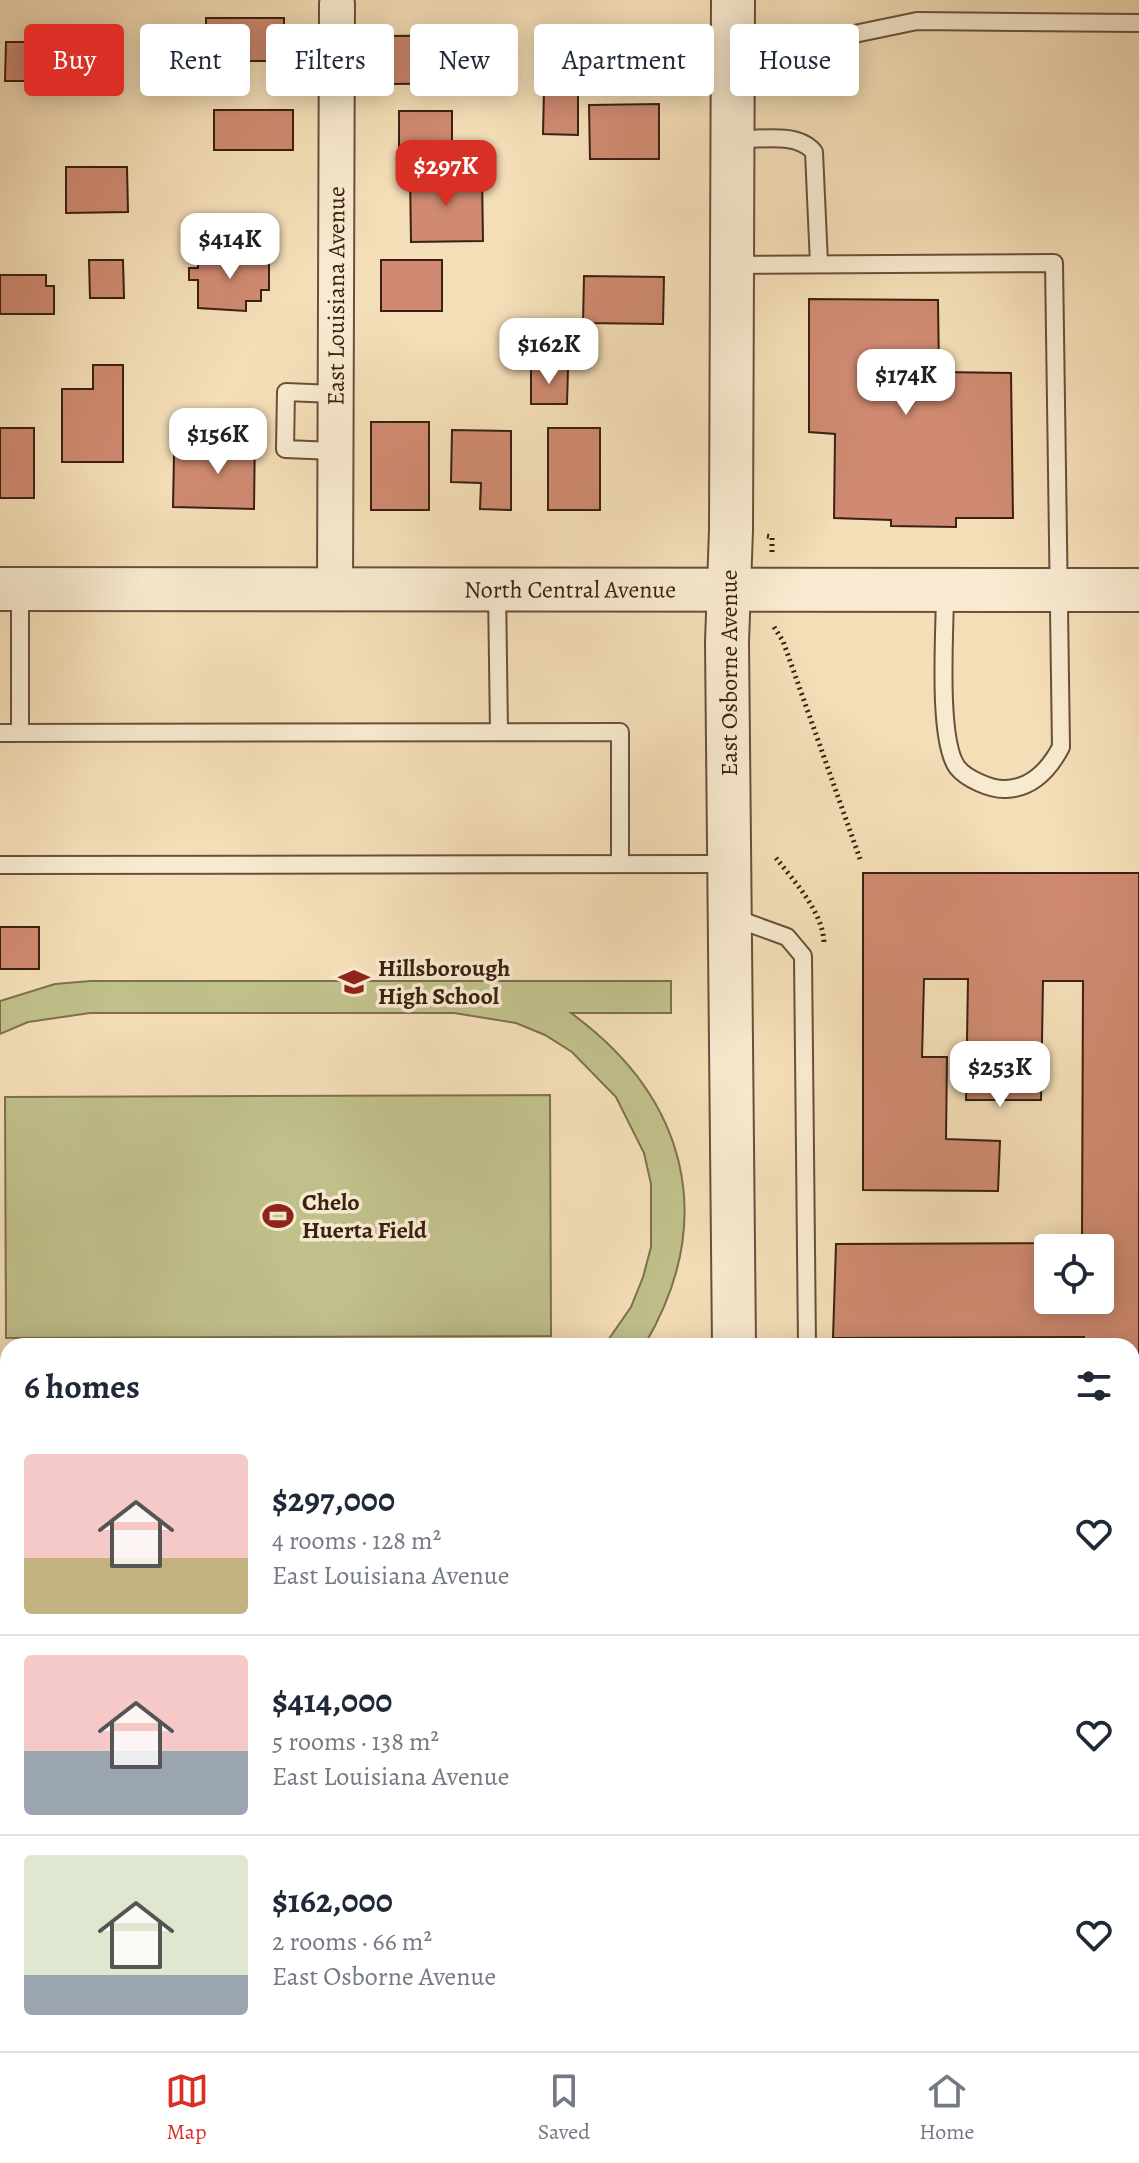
<!DOCTYPE html>
<meta charset="utf-8">
<style>
:root{--surface:#fff;--page:#f6f6f7;--text:#1f2937;--muted:#747a83;--line:#e0e1e3;--accent:#d93025}
body{margin:0;font-family:Alegreya,serif;background:var(--page);color:var(--text);height:100vh;display:flex;flex-direction:column;font-size:30px;white-space:nowrap}
*{box-sizing:border-box;margin:0}
p{font-size:26px;color:var(--muted)}
.icon{flex:none;width:44px;height:44px;fill:none;stroke:currentColor;stroke-width:2;stroke-linecap:round;stroke-linejoin:round}
.map{position:relative;flex:1;overflow:hidden}
.drawer{position:absolute;left:0px;top:1338px;width:1140px;height:714px;display:flex;flex-direction:column;background:var(--surface);border-radius:24px 24px 0 0;box-shadow:0 4px 20px #0003}
.drawer>*{flex:none}
.hud{position:absolute;left:24px;top:24px;width:1092px;height:72px;display:flex;gap:16px}
.buttons{position:absolute;left:1034px;top:1234px;display:grid;gap:16px}
.buttons a{display:grid;place-items:center;width:80px;height:80px;border-radius:8px;background:var(--surface);box-shadow:0 4px 20px #0003;font-size:40px}
.price{position:absolute;translate:-50% -68px;padding:0 18px;border-radius:16px;background:#fff;color:#222;font-size:26px;line-height:52px;filter:drop-shadow(0 2px 4px #0008)}
.price::after{content:'';position:absolute;left:50%;top:48px;width:24px;height:18px;margin-left:-12px;background:inherit;clip-path:polygon(0 0,100% 0,50% 100%)}
.price.current{background:var(--accent);color:#fff}
ul{padding:0;list-style:none}
li{display:flex;align-items:center;gap:24px;height:200px;padding:0 24px}
li+li{border-top:2px solid var(--line)}
li span{display:grid;place-items:center;flex:none;width:224px;height:160px;border-radius:8px;color:#555}
li>.icon{margin-inline-start:auto}
span .icon{width:96px;height:96px;fill:#fffc;stroke-width:1}
li b{font-size:34px}
h2{display:flex;justify-content:space-between;align-items:center;height:96px;padding:0 24px;font-size:34px}
.pill{padding:0 28px;border-radius:8px;background:var(--surface);box-shadow:0 4px 20px #0003;font-size:28px;line-height:72px}
.pill.current{background:var(--accent);color:#fff}
.menu{display:flex;justify-content:space-around;align-items:center;height:112px;border-top:2px solid var(--line);background:var(--surface);font-size:22px;color:var(--muted)}
.menu a{display:grid;justify-items:center;gap:4px}
.menu .current{color:var(--accent)}
.map>svg:first-child{display:block}
.green{fill:#c0c08b;stroke:#7e704e;stroke-width:2}
.building{fill:#cf8a71;stroke:#3b2112;stroke-width:2;fill-rule:evenodd}
.lines{fill:none;stroke-linecap:round;stroke-linejoin:round}
.service-casing{stroke:#69503b;stroke-width:20}
.minor-casing{stroke:#69503b;stroke-width:38}
.tertiary-casing{stroke:#69503b;stroke-width:46}
.path{stroke:#3b2112;stroke-width:5;stroke-dasharray:2 4;stroke-linecap:butt}
.service{stroke:#f8ead0;stroke-width:16}
.minor{stroke:#f8ead0;stroke-width:34}
.tertiary{stroke:#f8ead0;stroke-width:42}
.labels{text-anchor:middle;stroke-width:7;stroke-linejoin:round;paint-order:stroke}
.street-label{font-size:24px;fill:#3b2112;stroke:#f8ead0}
.poi-label{font-size:24px;font-weight:bold;fill:#3b2112;stroke:#f8ead0;text-anchor:start}
</style>
<div class="map">
<svg width="1139" height="2051" viewBox="0 0 1139 2051">
<rect width="100%" height="100%" fill="#f4deb7"/>
<filter id="stains"><feTurbulence type="fractalNoise" baseFrequency=".0025" numOctaves="4"/><feColorMatrix values="0 0 0 0 .2 0 0 0 0 .09 0 0 0 0 .02 0 0 0 .5 -.17"/></filter>
<radialGradient id="worn" r=".72"><stop offset=".6" stop-color="#630" stop-opacity="0"/><stop offset="1" stop-color="#630" stop-opacity=".3"/></radialGradient>
<path class="green" d="M 91,981 L 671,981 L 671,1013 L 571,1013 C 687,1098 719,1219 644,1346 L 604,1346 L 631,1307 L 643,1277 L 651,1247 L 651,1184 L 644,1153 L 616,1097 L 572,1052 L 545,1035 L 516,1023 L 454,1013 L 90,1013 L 28,1022 L 0,1034 L 0,1001 L 55,984 Z
M 550,1095 L 551,1336 L 6,1338 L 5,1097 Z
M 1132,1709 L 1139,1711 L 1139,1778 L 1132,1797 Z
M 1139,1879 L 1139,2051 L 1068,2051 L 1068,2044 L 1132,2044 L 1132,1892 Z
M 797,2044 L 989,2044 L 989,2051 L 797,2051 Z"/>
<path class="building" d="M 206,18 L 284,18 L 284,61 L 206,61 Z
M 613,28 L 675,28 L 675,72 L 612,71 Z
M 474,35 L 475,83 L 392,84 L 392,36 Z
M 6,42 L 52,42 L 51,81 L 5,81 Z
M 544,88 L 578,89 L 578,135 L 543,134 Z
M 659,104 L 659,159 L 590,159 L 589,105 Z
M 214,110 L 293,110 L 293,150 L 214,150 Z
M 399,111 L 452,111 L 452,153 L 399,153 Z
M 66,167 L 127,167 L 128,212 L 66,213 Z
M 410,174 L 482,174 L 483,241 L 411,242 Z
M 198,256 L 269,256 L 269,290 L 261,290 L 261,301 L 246,301 L 246,311 L 198,308 L 198,280 L 189,280 L 189,268 L 198,268 Z
M 89,260 L 123,260 L 124,298 L 90,298 Z
M 381,260 L 442,260 L 442,311 L 381,311 Z
M 0,275 L 46,275 L 46,286 L 54,286 L 54,314 L 0,314 Z
M 584,276 L 664,277 L 663,324 L 583,323 Z
M 809,299 L 938,300 L 939,372 L 1011,373 L 1013,518 L 956,518 L 956,527 L 891,526 L 891,520 L 834,518 L 835,434 L 809,432 Z
M 93,365 L 123,365 L 123,462 L 62,462 L 62,389 L 93,389 Z
M 531,369 L 568,369 L 567,404 L 531,404 Z
M 371,422 L 429,422 L 429,510 L 371,510 Z
M 0,428 L 34,428 L 34,498 L 0,498 Z
M 548,428 L 600,428 L 600,510 L 548,510 Z
M 228,429 L 255,429 L 254,509 L 173,507 L 174,455 L 228,455 Z
M 452,430 L 511,431 L 511,510 L 480,509 L 481,483 L 451,482 Z
M 863,873 L 1139,873 L 1139,1638 L 1132,1638 L 1132,1346 L 1084,1346 L 1084,1337 L 833,1338 L 836,1244 L 1082,1243 L 1083,981 L 1043,981 L 1041,1100 L 966,1100 L 968,979 L 924,979 L 922,1057 L 947,1057 L 946,1139 L 1000,1141 L 998,1191 L 863,1190 ZM 1048,1248 L 1100,1248 L 1100,1300 L 1048,1300 Z
M 0,927 L 39,927 L 39,969 L 0,969 Z"/>
<g class="lines">
<g class="service-casing">
<path id="service" d="M 734,51 L 787,48 L 917,21 L 1139,23
M 733,140 C 756,140 797,131 814,152 L 819,264
M 732,265 L 1054,263 L 1061,747 C 1050,768 1033,788 1006,789 C 992,790 966,779 957,767 C 937,739 945,630 945,592
M 334,451 L 285,449 L 286,392 L 334,394
M 497,589 L 499,732
M 0,733 L 620,732 L 620,863
M 20,733 L 20,591
M 0,865 L 729,864
M 732,917 L 787,937 L 803,956 L 807,1346
M 0,1538 L 8,1538"/>
</g>
<g class="minor-casing">
<g id="minor">
<path id="s1" d="M 335,588 L 337,4"/>
<path d="M 0,1628 L 8,1628"/>
</g>
</g>
<g class="tertiary-casing">
<g id="tertiary">
<path d="M 733,0 L 731,530 L 727,642 L 734,1346"/>
<path id="s2" d="M 0,589 L 1139,590"/>
<path d="M 738,2044 L 738,2051"/>
</g>
</g>
<path class="path" d="M 767,536 L 772,537 L 772,553
M 774,627 L 783,641 L 860,859
M 776,858 C 794,881 823,912 824,943"/>
<use href="#service" class="service"/>
<use href="#minor" class="minor"/>
<use href="#tertiary" class="tertiary"/>
</g>
<defs>
<g id="school-bare" transform="scale(2.4)"><path d="M0-5L7-2L0 1L-7-2ZM-4 1L0 2.5L4 1V4Q0 6-4 4Z" fill="#8f2418" stroke="#f8ead0" stroke-width="2.5" paint-order="stroke"/></g>
<g id="stadium-bare" transform="scale(2.4)"><path d="M0-5a6.5 5 0 1 0 0 10a6.5 5 0 1 0 0-10ZM-3.5-1.8h7v3.6h-7Z" fill="#8f2418" stroke="#f8ead0" stroke-width="2.5" paint-order="stroke"/></g>
</defs>
<g fill-rule="evenodd">
<use href="#school-bare" x="354" y="982"/>
<use href="#stadium-bare" x="278" y="1216"/>
</g>
<g class="labels">
<g class="street-label">
<text dy="8" stroke="none"><textPath href="#s1" startOffset="292">East Louisiana Avenue</textPath></text>
<text dy="8" stroke="none"><textPath href="#s2" startOffset="570">North Central Avenue</textPath></text>
<text transform="translate(729 673) rotate(-90)" y="8">East Osborne Avenue</text>
</g>
<g class="poi-label">
<text x="378" y="976">Hillsborough<tspan x="378" dy="28">High School</tspan></text>
<text x="302" y="1210">Chelo<tspan x="302" dy="28">Huerta Field</tspan></text>
</g>
</g>
<rect width="100%" height="100%" filter="url(#stains)"/>
<rect width="100%" height="100%" fill="url(#worn)"/>
</svg>
<div class="buttons">
<a><svg class="icon" aria-label="locate" viewBox="0 0 24 24"><circle cx="12" cy="12" r="6"/><path d="M12 2v4M12 18v4M2 12h4M18 12h4"/></svg></a>
</div>
<b class="price current" style="left:446px;top:208px">$297K</b>
<b class="price" style="left:230px;top:281px">$414K</b>
<b class="price" style="left:549px;top:386px">$162K</b>
<b class="price" style="left:906px;top:417px">$174K</b>
<b class="price" style="left:218px;top:476px">$156K</b>
<b class="price" style="left:1000px;top:1109px">$253K</b>
<div class="hud">
<a class="pill current">Buy</a>
<a class="pill">Rent</a>
<a class="pill">Filters</a>
<a class="pill">New</a>
<a class="pill">Apartment</a>
<a class="pill">House</a>
</div>
<section class="drawer">
<h2>6 homes<svg class="icon" aria-label="filters" viewBox="0 0 24 24"><path d="M4 7h16M4 17h16"/><circle cx="9" cy="7" r="2"/><circle cx="15" cy="17" r="2"/></svg></h2>
<ul>
<li><span style="background:linear-gradient(#f6c9c9 65%,#c2b280 0)"><svg class="icon" aria-label="home" viewBox="0 0 24 24"><path d="M3 11l9-7 9 7M6 9v11h12V9"/></svg></span><div><b>$297,000</b><p>4 rooms · 128 m²</p><p>East Louisiana Avenue</p></div><svg class="icon" aria-label="heart" viewBox="0 0 24 24"><path d="M12 20l-8-8c-3-5 5-10 8-4 3-6 11-1 8 4z"/></svg></li>
<li><span style="background:linear-gradient(#f6c9c9 60%,#9aa5b1 0)"><svg class="icon" aria-label="home" viewBox="0 0 24 24"><path d="M3 11l9-7 9 7M6 9v11h12V9"/></svg></span><div><b>$414,000</b><p>5 rooms · 138 m²</p><p>East Louisiana Avenue</p></div><svg class="icon" aria-label="heart" viewBox="0 0 24 24"><path d="M12 20l-8-8c-3-5 5-10 8-4 3-6 11-1 8 4z"/></svg></li>
<li><span style="background:linear-gradient(#dfe7d0 75%,#9aa5b1 0)"><svg class="icon" aria-label="home" viewBox="0 0 24 24"><path d="M3 11l9-7 9 7M6 9v11h12V9"/></svg></span><div><b>$162,000</b><p>2 rooms · 66 m²</p><p>East Osborne Avenue</p></div><svg class="icon" aria-label="heart" viewBox="0 0 24 24"><path d="M12 20l-8-8c-3-5 5-10 8-4 3-6 11-1 8 4z"/></svg></li>
</ul>
</section>
</div>
<nav class="menu">
<a class="current"><svg class="icon" aria-label="map" viewBox="0 0 24 24"><path d="M3 6l6-2 6 2 6-2v14l-6 2-6-2-6 2zM9 4v14M15 6v14"/></svg>Map</a>
<a><svg class="icon" aria-label="saved" viewBox="0 0 24 24"><path d="M7 4h10v16l-5-4-5 4z"/></svg>Saved</a>
<a><svg class="icon" aria-label="home" viewBox="0 0 24 24"><path d="M3 11l9-7 9 7M6 9v11h12V9"/></svg>Home</a>
</nav>
